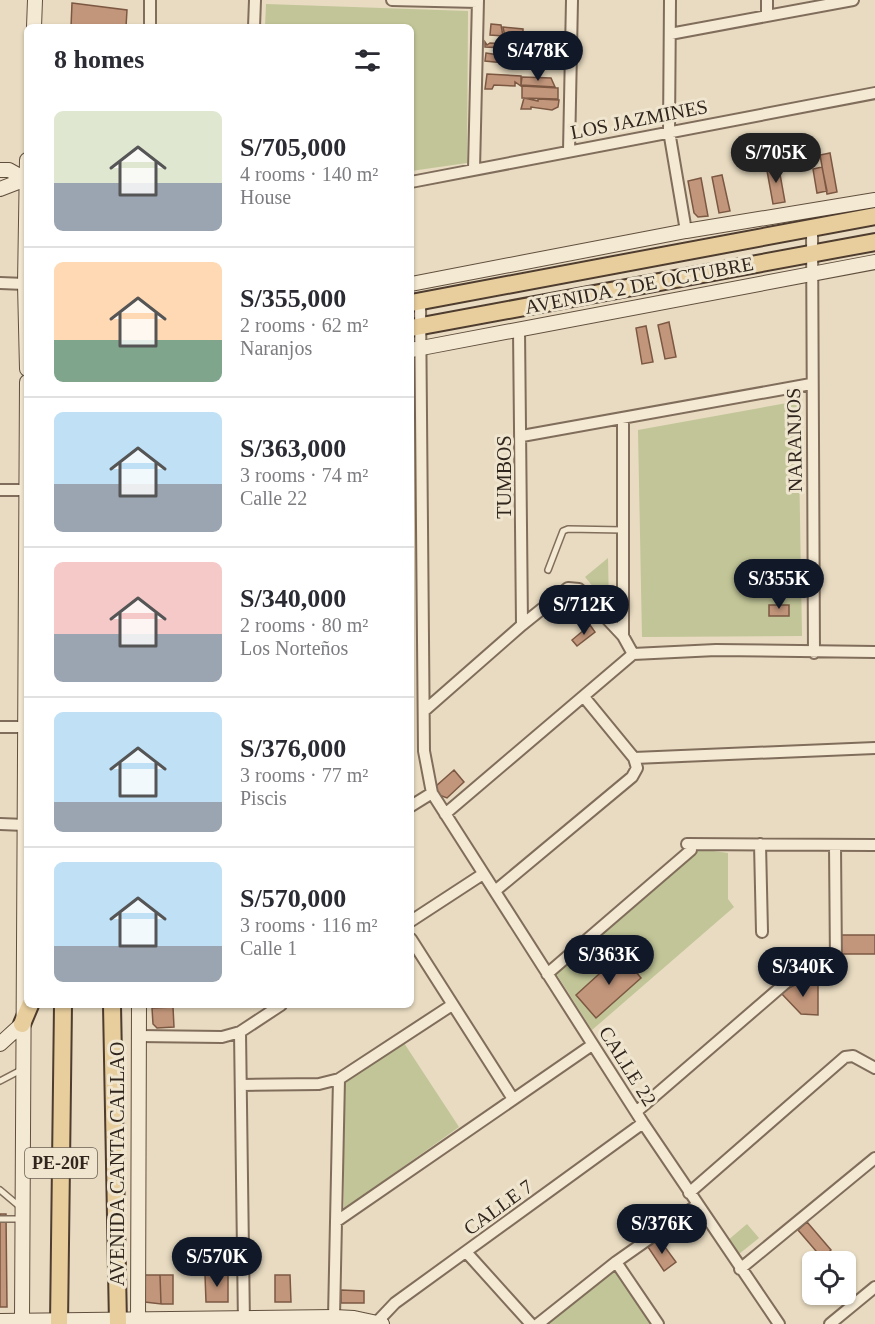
<!DOCTYPE html>
<meta charset="utf-8">
<style>
:root{--surface:#fff;--page:#f2f2f3;--text:#2b2b33;--muted:#7c7c81;--line:#e1e1e2;--accent:#111827}
body{margin:0;font-family:"Times New Roman",serif;background:var(--page);color:var(--text);height:100vh;display:flex;flex-direction:column;font-size:22px;white-space:nowrap}
*{box-sizing:border-box;margin:0}
p{font-size:20px;color:var(--muted)}
.icon{flex:none;width:33px;height:33px;fill:none;stroke:currentColor;stroke-width:2;stroke-linecap:round;stroke-linejoin:round}
.map{position:relative;flex:1;overflow:hidden}
.panel{position:absolute;left:24px;top:24px;width:390px;height:984px;display:flex;flex-direction:column;background:var(--surface);border-radius:9px;box-shadow:0 2px 4px #0004}
.panel>*{flex:none}
.fabs{position:absolute;left:802px;top:1251px;display:grid;gap:12px}
.fabs a{display:grid;place-items:center;width:54px;height:54px;border-radius:9px;background:var(--surface);box-shadow:0 2px 4px #0004;font-size:30px}
.price{position:absolute;translate:-50% -51px;padding:0 14px;border-radius:21px;background:var(--accent);color:#fff;font-size:20px;line-height:39px;filter:drop-shadow(0 2px 3px #0008)}
.price::after{content:'';position:absolute;left:50%;top:36px;width:18px;height:14px;margin-left:-9px;background:inherit;clip-path:polygon(0 0,100% 0,50% 100%)}
.price.active{background:#222;color:#fff}
ul{padding:0;list-style:none}
li{display:flex;align-items:center;gap:18px;height:150px;padding:0 30px}
li+li{border-top:2px solid var(--line)}
li span{display:grid;place-items:center;flex:none;width:168px;height:120px;border-radius:9px;color:#555}
li>.icon{margin-inline-start:auto}
span .icon{width:72px;height:72px;fill:#fffc;stroke-width:1}
li b{font-size:26px}
h2{display:flex;justify-content:space-between;align-items:center;height:72px;padding:0 30px;font-size:26px}
.map>svg:first-child{display:block}
.green{fill:#c1c597}
.building{fill:#c2967b;stroke:#7c5843;stroke-width:1.5}
.lines{fill:none;stroke-linecap:round;stroke-linejoin:round}
.lane-casing{stroke:#806d5b;stroke-width:8}
.street-casing{stroke:#806d5b;stroke-width:14}
.secondary-casing{stroke:#614f3e;stroke-width:16}
.primary-casing{stroke:#4e3c2f;stroke-width:20}
.lane{stroke:#f4e9d3;stroke-width:5}
.street{stroke:#f4e9d3;stroke-width:10}
.secondary{stroke:#f4e9d3;stroke-width:14}
.primary{stroke:#e8ce9d;stroke-width:16}
.labels{text-anchor:middle;stroke-width:6;stroke-linejoin:round;paint-order:stroke}
.shield{fill:#f0e6d0;stroke:#6a6053;stroke-width:1.5}
.shield-label{font-size:18px;font-weight:bold;fill:#31261d}
.street-label{font-size:20px;fill:#31261d;stroke:#f0e6d0}
</style>
<div class="map">
<svg width="875" height="1324" viewBox="0 0 875 1324">
<rect width="100%" height="100%" fill="#e8dbc1"/>
<path class="green" d="M 266,4 L 468,11 L 467,163 L 411,171 L 411,27 L 265,27 Z
M 798,401 L 802,636 L 642,637 L 638,430 Z
M 608,558 L 609,606 L 585,577 Z
M 691,848 L 728,853 L 728,899 L 734,907 L 592,1030 L 552,967 Z
M 404,1043 L 459,1127 L 344,1209 L 344,1081 Z
M 747,1224 L 759,1238 L 739,1254 L 727,1241 Z
M 615,1271 L 651,1324 L 548,1324 Z"/>
<path class="building" d="M 72,3 L 127,10 L 126,27 L 71,27 Z
M 491,24 L 501,25 L 503,36 L 490,35 Z
M 503,27 L 523,29 L 523,35 L 517,35 L 516,38 L 505,37 Z
M 530,38 L 530,44 L 516,43 L 518,38 Z
M 485,42 L 487,45 L 490,43 L 505,44 L 505,48 L 485,47 Z
M 530,44 L 535,44 L 534,50 L 540,51 L 540,56 L 529,55 Z
M 505,50 L 520,51 L 519,56 L 504,55 Z
M 486,53 L 505,56 L 504,63 L 485,61 Z
M 487,74 L 521,76 L 521,86 L 515,82 L 515,86 L 494,85 L 492,89 L 485,89 Z
M 522,77 L 551,78 L 555,87 L 521,85 Z
M 522,86 L 558,88 L 558,99 L 522,98 Z
M 524,98 L 538,101 L 538,99 L 559,100 L 558,107 L 552,110 L 531,107 L 531,109 L 521,109 Z
M 830,153 L 837,192 L 827,194 L 820,155 Z
M 778,163 L 785,202 L 773,204 L 766,165 Z
M 822,167 L 827,191 L 817,193 L 813,169 Z
M 722,175 L 730,211 L 719,213 L 712,177 Z
M 701,178 L 708,216 L 698,217 L 694,213 L 688,181 Z
M 669,322 L 676,357 L 665,359 L 658,325 Z
M 646,326 L 653,362 L 642,364 L 636,328 Z
M 769,605 L 789,605 L 789,616 L 769,616 Z
M 590,625 L 595,632 L 577,646 L 572,640 Z
M 454,770 L 464,782 L 447,798 L 439,795 L 435,787 Z
M 841,935 L 875,935 L 875,954 L 841,954 Z
M 605,939 L 615,952 L 603,958 L 595,948 Z
M 621,954 L 641,978 L 596,1018 L 576,995 Z
M 795,985 L 818,985 L 818,1015 L 801,1014 L 780,992 Z
M 173,1007 L 174,1027 L 157,1028 L 153,1024 L 152,1008 Z
M 0,1214 L 6,1214 L 7,1307 L 0,1307 Z
M 807,1222 L 831,1250 L 822,1258 L 798,1230 Z
M 659,1239 L 676,1262 L 664,1271 L 648,1247 Z
M 144,1275 L 160,1275 L 161,1304 L 145,1302 Z
M 160,1275 L 173,1275 L 173,1304 L 161,1304 Z
M 205,1275 L 228,1275 L 228,1302 L 206,1302 Z
M 275,1275 L 290,1275 L 291,1302 L 275,1302 Z
M 341,1290 L 364,1291 L 364,1303 L 341,1303 Z"/>
<g class="lines">
<g class="lane-casing">
<path id="lane" d="M 548,570 L 563,531 L 568,529 L 623,530
M 0,1081 L 21,1070
M 0,1190 L 19,1206
M 0,1219 L 21,1219"/>
</g>
<g class="street-casing">
<path id="street" d="M 150,0 L 150,27
M 392,0 L 478,2
M 670,0 L 669,131 L 686,231
M 767,15 L 767,0
M 254,27 L 255,0
M 670,34 L 853,0
M 569,151 L 572,0
M 474,169 L 478,0
M 411,182 L 875,93
M 812,227 L 814,653
M 0,283 L 25,284
M 420,302 L 424,751 L 432,793 L 643,1123 L 779,1324
M 519,330 L 522,625
M 522,436 L 811,384
M 0,490 L 27,490
M 623,636 L 623,418
M 633,654 L 716,650 L 875,652
M 424,711 L 522,625 L 568,588 L 579,589 L 623,636 L 633,654
M 0,727 L 26,727
M 634,758 L 875,748
M 411,806 L 432,793
M 445,814 L 633,654
M 0,824 L 25,825
M 687,844 L 875,845
M 760,844 L 762,932
M 495,891 L 632,777 L 637,768 L 634,758 L 584,697
M 411,921 L 483,874
M 411,939 L 513,1099
M 547,974 L 691,850
M 240,1032 L 244,1324
M 138,1036 L 222,1037 L 240,1032 L 281,1005
M 242,1085 L 319,1084 L 339,1079 L 452,1005
M 636,1112 L 789,980 C 803,973 819,981 832,973 L 836,964 L 835,845
M 689,1193 L 845,1057 L 853,1056 L 875,1068
M 337,1221 L 592,1045
M 467,1253 L 531,1324
M 616,1262 L 658,1324
M 740,1269 L 875,1158
M 334,1317 L 339,1079
M 377,1322 L 395,1303 L 643,1123
M 538,1324 L 616,1262 L 697,1205
M 830,1324 L 875,1287"/>
</g>
<g class="secondary-casing">
<path id="secondary" d="M 34,27 L 35,0
M 27,160 L 25,284 L 27,369
M 0,170 L 9,170 L 27,180
M 0,189 L 26,179
M 411,284 L 686,231 L 875,200
M 411,350 L 875,262
M 0,1044 L 22,1024
M 0,1321 L 334,1317 L 354,1318 L 382,1324
M 22,1321 L 27,382
M 138,1324 L 139,1005"/>
</g>
<g class="primary-casing">
<path id="primary" d="M 411,303 L 875,216
M 411,328 L 875,242
M 112,1005 L 118,1324
M 22,1024 L 30,1005
M 59,1324 L 63,1005"/>
</g>
<use href="#lane" class="lane"/>
<use href="#street" class="street"/>
<use href="#secondary" class="secondary"/>
<use href="#primary" class="primary"/>
</g>
<g class="labels">
<rect class="shield" x="25" y="1148" width="72" height="30" rx="4.5"/>
<g class="shield-label">
<text x="61" y="1169">PE-20F</text>
</g>
<g class="street-label">
<text transform="translate(639 119) rotate(-11)" y="7">LOS JAZMINES</text>
<text transform="translate(639 285) rotate(-11)" y="7">AVENIDA 2 DE OCTUBRE</text>
<text transform="translate(794 440) rotate(-91)" y="7">NARANJOS</text>
<text transform="translate(504 477) rotate(-90)" y="7">TUMBOS</text>
<text transform="translate(628 1066) rotate(58)" y="7">CALLE 22</text>
<text transform="translate(117 1164) rotate(-90)" y="7">AVENIDA CANTA CALLAO</text>
<text transform="translate(498 1207) rotate(-36)" y="7">CALLE 7</text>
</g>
</g>
</svg>
<div class="fabs">
<a><svg class="icon" aria-label="locate" viewBox="0 0 24 24"><circle cx="12" cy="12" r="6"/><path d="M12 2v4M12 18v4M2 12h4M18 12h4"/></svg></a>
</div>
<b class="price" style="left:538px;top:82px">S/478K</b>
<b class="price active" style="left:776px;top:184px">S/705K</b>
<b class="price" style="left:779px;top:610px">S/355K</b>
<b class="price" style="left:584px;top:636px">S/712K</b>
<b class="price" style="left:609px;top:986px">S/363K</b>
<b class="price" style="left:803px;top:998px">S/340K</b>
<b class="price" style="left:662px;top:1255px">S/376K</b>
<b class="price" style="left:217px;top:1288px">S/570K</b>
<section class="panel">
<h2>8 homes<svg class="icon" aria-label="filters" viewBox="0 0 24 24"><path d="M4 7h16M4 17h16"/><circle cx="9" cy="7" r="2"/><circle cx="15" cy="17" r="2"/></svg></h2>
<ul>
<li><span style="background:linear-gradient(#dfe7d0 60%,#9aa5b1 0)"><svg class="icon" aria-label="home" viewBox="0 0 24 24"><path d="M3 11l9-7 9 7M6 9v11h12V9"/></svg></span><div><b>S/705,000</b><p>4 rooms · 140 m²</p><p>House</p></div></li>
<li><span style="background:linear-gradient(#ffd9b3 65%,#7fa58c 0)"><svg class="icon" aria-label="home" viewBox="0 0 24 24"><path d="M3 11l9-7 9 7M6 9v11h12V9"/></svg></span><div><b>S/355,000</b><p>2 rooms · 62 m²</p><p>Naranjos</p></div></li>
<li><span style="background:linear-gradient(#bfe0f5 60%,#9aa5b1 0)"><svg class="icon" aria-label="home" viewBox="0 0 24 24"><path d="M3 11l9-7 9 7M6 9v11h12V9"/></svg></span><div><b>S/363,000</b><p>3 rooms · 74 m²</p><p>Calle 22</p></div></li>
<li><span style="background:linear-gradient(#f6c9c9 60%,#9aa5b1 0)"><svg class="icon" aria-label="home" viewBox="0 0 24 24"><path d="M3 11l9-7 9 7M6 9v11h12V9"/></svg></span><div><b>S/340,000</b><p>2 rooms · 80 m²</p><p>Los Norteños</p></div></li>
<li><span style="background:linear-gradient(#bfe0f5 75%,#9aa5b1 0)"><svg class="icon" aria-label="home" viewBox="0 0 24 24"><path d="M3 11l9-7 9 7M6 9v11h12V9"/></svg></span><div><b>S/376,000</b><p>3 rooms · 77 m²</p><p>Piscis</p></div></li>
<li><span style="background:linear-gradient(#bfe0f5 70%,#9aa5b1 0)"><svg class="icon" aria-label="home" viewBox="0 0 24 24"><path d="M3 11l9-7 9 7M6 9v11h12V9"/></svg></span><div><b>S/570,000</b><p>3 rooms · 116 m²</p><p>Calle 1</p></div></li>
</ul>
</section>
</div>
